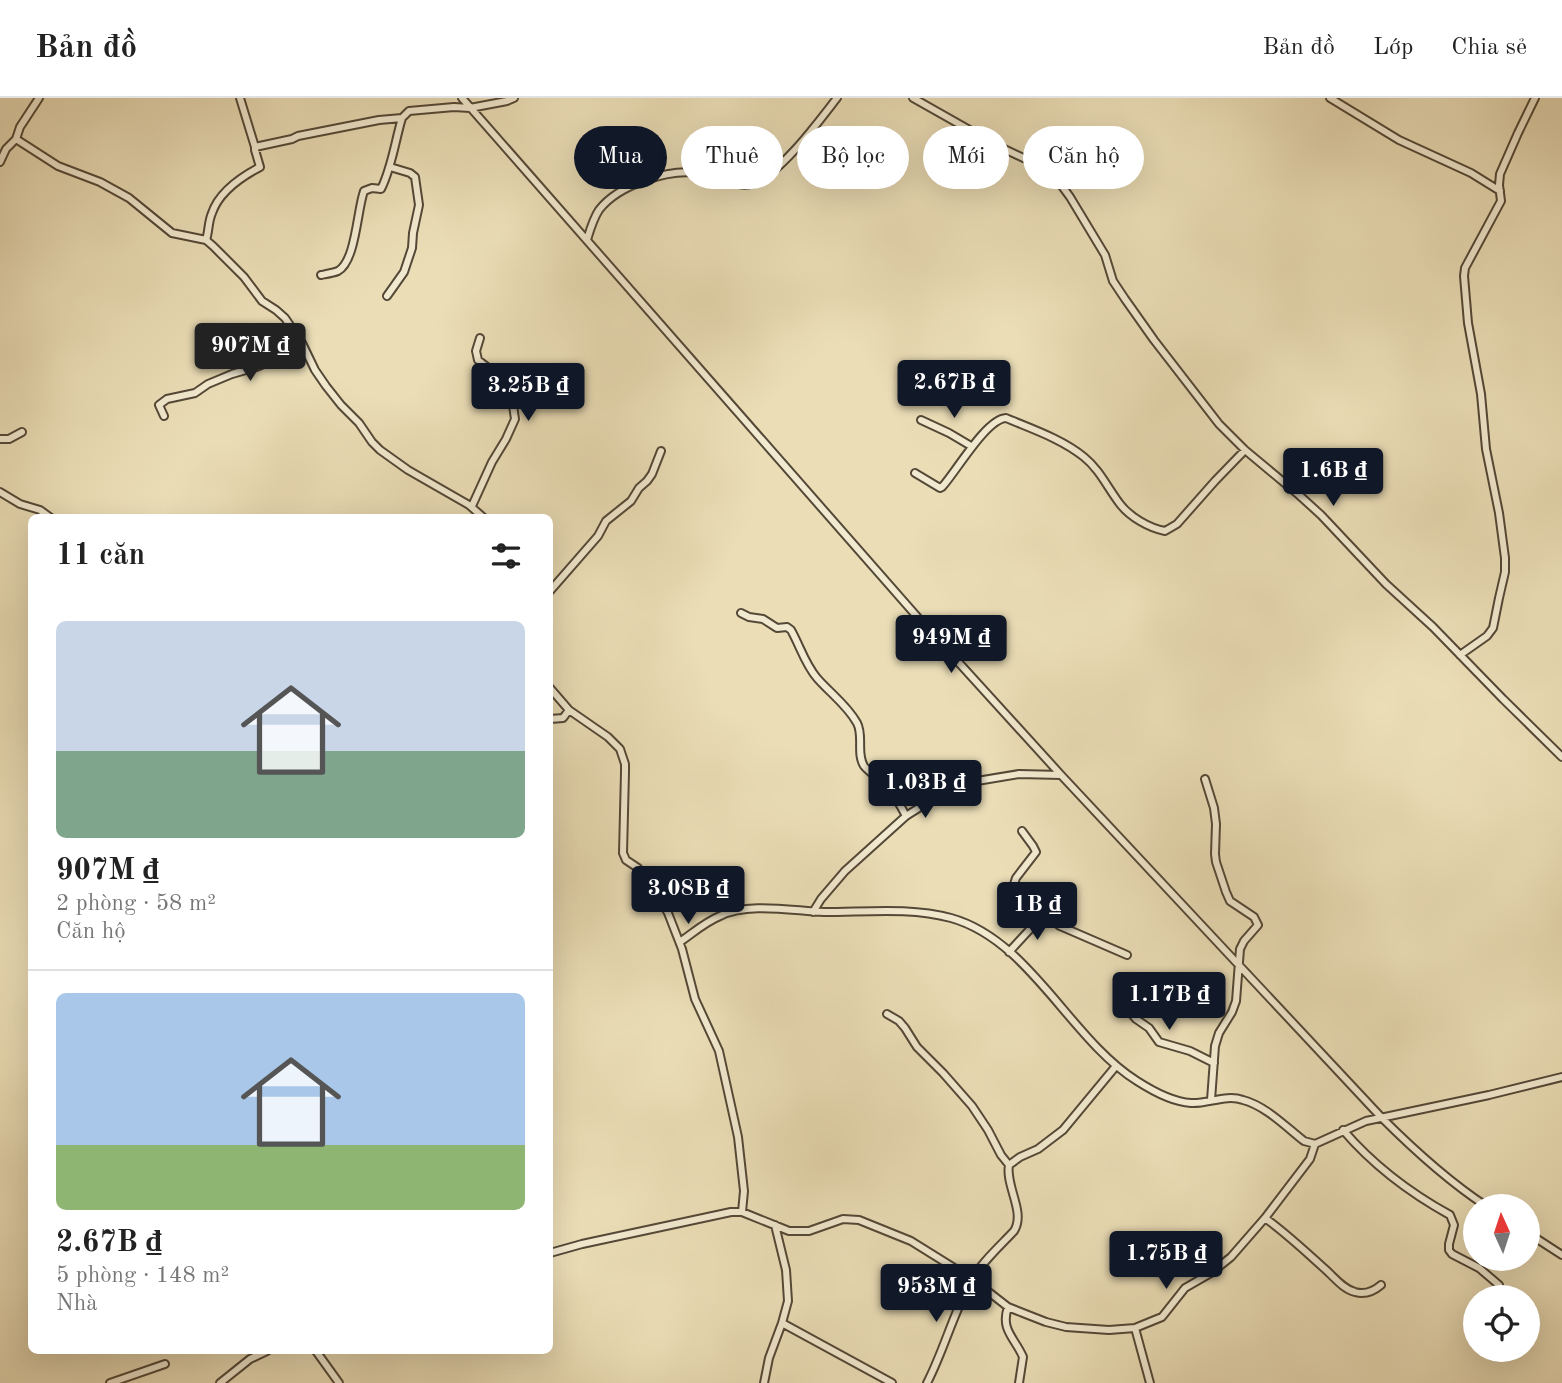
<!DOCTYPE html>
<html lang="vi">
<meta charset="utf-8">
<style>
:root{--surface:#fff;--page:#f2f2f2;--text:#222;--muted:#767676;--line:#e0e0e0;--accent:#111827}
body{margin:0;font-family:"Old Standard TT",serif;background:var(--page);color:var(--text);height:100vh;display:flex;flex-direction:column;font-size:26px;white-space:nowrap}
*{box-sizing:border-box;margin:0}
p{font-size:23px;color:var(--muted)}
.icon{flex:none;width:38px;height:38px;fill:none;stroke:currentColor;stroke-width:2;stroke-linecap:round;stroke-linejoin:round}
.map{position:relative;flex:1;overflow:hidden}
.details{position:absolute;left:28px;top:416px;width:525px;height:840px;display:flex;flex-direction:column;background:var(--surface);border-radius:10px;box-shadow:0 7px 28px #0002}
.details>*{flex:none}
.guide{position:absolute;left:574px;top:28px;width:665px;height:63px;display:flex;gap:14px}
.needle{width:46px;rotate:357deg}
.controls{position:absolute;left:1463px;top:1096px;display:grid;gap:14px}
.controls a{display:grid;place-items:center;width:77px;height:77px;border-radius:50%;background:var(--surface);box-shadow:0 7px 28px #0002;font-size:35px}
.price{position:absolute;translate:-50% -60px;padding:0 16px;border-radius:7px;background:var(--accent);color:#fff;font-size:23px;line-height:46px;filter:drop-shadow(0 2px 4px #0008)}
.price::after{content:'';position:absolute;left:50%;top:42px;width:21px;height:16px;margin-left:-10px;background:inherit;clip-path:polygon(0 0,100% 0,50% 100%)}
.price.on{background:#222;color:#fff}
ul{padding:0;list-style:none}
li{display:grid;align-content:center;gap:14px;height:371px;padding:0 28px}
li+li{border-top:2px solid var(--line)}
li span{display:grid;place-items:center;height:217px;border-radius:10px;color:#555}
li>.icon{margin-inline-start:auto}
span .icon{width:126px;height:126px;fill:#fffc;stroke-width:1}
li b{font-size:30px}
h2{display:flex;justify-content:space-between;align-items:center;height:84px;padding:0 28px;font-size:30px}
.chip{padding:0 24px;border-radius:32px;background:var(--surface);box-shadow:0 7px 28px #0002;font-size:24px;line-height:63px}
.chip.on{background:var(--accent);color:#fff}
header{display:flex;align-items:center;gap:42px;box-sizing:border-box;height:98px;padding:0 35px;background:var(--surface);border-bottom:2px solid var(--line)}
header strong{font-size:33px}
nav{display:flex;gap:38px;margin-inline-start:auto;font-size:24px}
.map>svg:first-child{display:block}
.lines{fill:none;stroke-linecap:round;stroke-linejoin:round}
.street-casing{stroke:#544837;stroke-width:10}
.street{stroke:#f2ead0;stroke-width:6}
</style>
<header>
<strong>Bản đồ</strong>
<nav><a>Bản đồ</a><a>Lớp</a><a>Chia sẻ</a></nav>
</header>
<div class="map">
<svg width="1562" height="1285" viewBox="0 0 1562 1285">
<rect width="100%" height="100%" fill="#ebdeb7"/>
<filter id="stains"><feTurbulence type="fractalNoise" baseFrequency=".00286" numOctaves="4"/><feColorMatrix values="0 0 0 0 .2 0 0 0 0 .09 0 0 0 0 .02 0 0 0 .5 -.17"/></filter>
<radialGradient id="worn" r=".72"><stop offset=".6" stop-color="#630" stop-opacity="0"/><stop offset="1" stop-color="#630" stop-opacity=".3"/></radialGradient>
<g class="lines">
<g class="street-casing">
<path id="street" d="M 240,0 L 255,49 L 292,41 L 298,38 L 379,22 L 402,20 L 409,13 L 454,9 L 470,10 L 507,3 L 514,0
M 462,0 L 920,522 L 1061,677 L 1381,1019 C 1413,1051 1448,1083 1486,1108
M 913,0 L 998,48 L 1034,65 L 1059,84 L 1070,99 L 1105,157 L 1113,183 L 1125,201 L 1154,242 L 1219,326 L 1245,352 L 1299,397 L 1321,417 L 1386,486 L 1433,529 L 1503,601 L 1562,659
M 1330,0 L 1399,42 L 1471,75 L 1500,93
M 16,41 L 58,68 L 100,84 L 129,100 L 172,135 L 206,142 L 213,148 L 244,179 L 262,203 L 276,212 L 285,220 L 302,245 L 315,272 L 326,288 L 341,307 L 359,325 L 372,344 L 380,352 L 408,372 L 469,407 L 484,420
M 0,64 L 6,51 L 16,41 L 20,29 L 39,0
M 206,142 C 209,133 208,124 212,115 C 219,94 241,79 260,69 L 255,52 L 255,49
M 587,142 C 590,132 593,121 599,112 C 618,87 671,69 702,76 C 718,79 738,91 754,85 C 781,75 819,23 837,0
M 321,177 C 326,176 333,175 338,173 C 356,163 357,112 364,93 L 372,90 L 381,91 C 392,69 395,43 402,20
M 387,198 L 404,174 L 412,150 L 413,135 L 419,107 L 415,79 L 410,75 L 390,69
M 164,318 L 159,307 L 167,301 L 195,295 L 208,286 L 232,276 L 256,269 L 266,265 L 287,261 L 298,254 L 302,245
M 921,322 L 949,335 L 971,348
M 0,341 L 9,341 L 22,334
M 915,375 L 940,390 L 942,389 C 956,374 986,321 1006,320 C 1032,331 1062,341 1084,359 C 1100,372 1107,389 1120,406 C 1130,419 1149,430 1165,433 L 1177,426 L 1215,383 L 1245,352
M 0,394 L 20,406 L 40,412 L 51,420
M 472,408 L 492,364 L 506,341 L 515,321 L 510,287 L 478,262 L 476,253 L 480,240
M 550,493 L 598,438 L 606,423 L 631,403 L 639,390 L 647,383 L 652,376 L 661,353
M 741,515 L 749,519 L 763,521 L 777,530 L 787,529 L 791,532 C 800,548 805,566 817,580 C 830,595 847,607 857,625 C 864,638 856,655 864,668 C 868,673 875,678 880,682 C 892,693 899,704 906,718
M 1460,557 L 1487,538 L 1493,530 L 1499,500 L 1505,474 L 1505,460 L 1499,415 L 1486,351 L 1481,296 L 1468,225 L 1464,178 L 1465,170 L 1501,103 L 1499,87 L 1500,76 L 1518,35 L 1535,0
M 550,590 L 569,612 L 608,639 L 620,651 L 625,666 L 625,674 L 623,755 L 626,762 L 638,770 L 658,796 L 668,815 L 682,851 L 695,901 L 719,953 L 738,1039 L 744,1093 L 742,1114
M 550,621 L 563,620 L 569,612
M 1205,681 L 1214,710 L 1216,726 L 1215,756 L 1216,764 L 1226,794 L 1230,803 L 1254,819 L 1258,827 L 1244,843 L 1240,851 L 1236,903 L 1232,914 L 1219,935 L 1215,948 L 1211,1002
M 1022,733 L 1033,748 L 1036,754 L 1016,780 L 1013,789 L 1015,793 L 1060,828 L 1127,857
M 813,814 L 821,801 L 845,773 L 906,718 L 933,701 L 971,684 L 1019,676 L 1061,677
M 680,844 C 693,835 705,824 720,818 C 748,804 793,813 824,814 C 867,814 910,809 951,820 C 1030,842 1070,941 1137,983 C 1151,992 1173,1004 1191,1005 C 1208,1006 1226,996 1243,1002 C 1266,1008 1286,1029 1304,1043 L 1315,1046 L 1366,1023 L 1489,997 L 1562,979
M 1009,854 L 1044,816
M 1124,898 L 1131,915 L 1136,921 L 1149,930 L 1159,944 L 1190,953 L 1214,965
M 887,916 L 899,923 L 905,930 L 917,949 L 943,975 L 972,1008 L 988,1032 L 1001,1057 L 1009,1067
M 1343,1032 C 1373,1067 1410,1095 1450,1117 L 1454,1127 L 1449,1146 L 1449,1152 L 1452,1156 L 1479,1170 L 1499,1187
M 1265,1120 C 1286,1135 1305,1153 1325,1171 C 1334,1179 1343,1191 1355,1194 C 1365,1197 1374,1193 1381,1187
M 1528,1135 L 1562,1157
M 550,1155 L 582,1146 L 731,1114 L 742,1114 L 789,1133 L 809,1133 L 843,1121 L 859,1122 L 911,1143 L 972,1181 L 1008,1209 L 1023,1215 L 1046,1224 L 1066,1229 L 1109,1232 L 1135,1230 L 1162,1219 L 1185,1190 L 1211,1175 L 1231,1159 L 1265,1120 L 1310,1061 L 1315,1046
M 1008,1209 C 1000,1232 1015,1240 1023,1259 L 1019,1285
M 782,1225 L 892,1285
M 1135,1230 L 1150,1285
M 316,1253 L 339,1285
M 110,1285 L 165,1266
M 220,1285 L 250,1261 L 267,1253
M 764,1285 L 769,1260 L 782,1225 L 788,1203 L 786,1172 L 775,1127
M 927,1285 C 944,1252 953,1216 971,1183 C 980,1166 1000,1148 1014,1133 C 1026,1114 1005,1088 1009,1067 L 1020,1059 L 1038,1051 L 1063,1032 L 1116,968"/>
</g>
<use href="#street" class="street"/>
</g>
<rect width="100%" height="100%" filter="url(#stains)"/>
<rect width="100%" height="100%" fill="url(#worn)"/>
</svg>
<div class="controls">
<a><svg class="needle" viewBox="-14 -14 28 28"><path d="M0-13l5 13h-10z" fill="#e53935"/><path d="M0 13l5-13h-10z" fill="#767676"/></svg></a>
<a><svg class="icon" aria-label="locate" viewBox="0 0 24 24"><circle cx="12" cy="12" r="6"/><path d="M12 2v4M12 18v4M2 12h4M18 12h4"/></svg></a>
</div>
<b class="price on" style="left:250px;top:285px">907M ₫</b>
<b class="price" style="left:954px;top:322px">2.67B ₫</b>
<b class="price" style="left:528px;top:325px">3.25B ₫</b>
<b class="price" style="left:1333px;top:410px">1.6B ₫</b>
<b class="price" style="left:951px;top:577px">949M ₫</b>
<b class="price" style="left:925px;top:722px">1.03B ₫</b>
<b class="price" style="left:688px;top:828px">3.08B ₫</b>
<b class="price" style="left:1037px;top:844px">1B ₫</b>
<b class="price" style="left:1169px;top:934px">1.17B ₫</b>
<b class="price" style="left:1166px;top:1193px">1.75B ₫</b>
<b class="price" style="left:936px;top:1226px">953M ₫</b>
<div class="guide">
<a class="chip on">Mua</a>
<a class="chip">Thuê</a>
<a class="chip">Bộ lọc</a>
<a class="chip">Mới</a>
<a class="chip">Căn hộ</a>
</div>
<section class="details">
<h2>11 căn<svg class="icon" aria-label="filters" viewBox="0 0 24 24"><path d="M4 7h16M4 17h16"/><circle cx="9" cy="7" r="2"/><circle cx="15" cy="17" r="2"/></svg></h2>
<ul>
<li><span style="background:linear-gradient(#c9d6e8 60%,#7fa58c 0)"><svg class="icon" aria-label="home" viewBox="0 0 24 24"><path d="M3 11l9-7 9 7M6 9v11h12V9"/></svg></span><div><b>907M ₫</b><p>2 phòng · 58 m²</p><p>Căn hộ</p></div></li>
<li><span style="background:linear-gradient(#a9c7e8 70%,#8fb573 0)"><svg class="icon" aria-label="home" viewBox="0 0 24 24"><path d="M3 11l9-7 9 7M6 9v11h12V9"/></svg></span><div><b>2.67B ₫</b><p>5 phòng · 148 m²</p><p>Nhà</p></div></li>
</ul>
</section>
</div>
